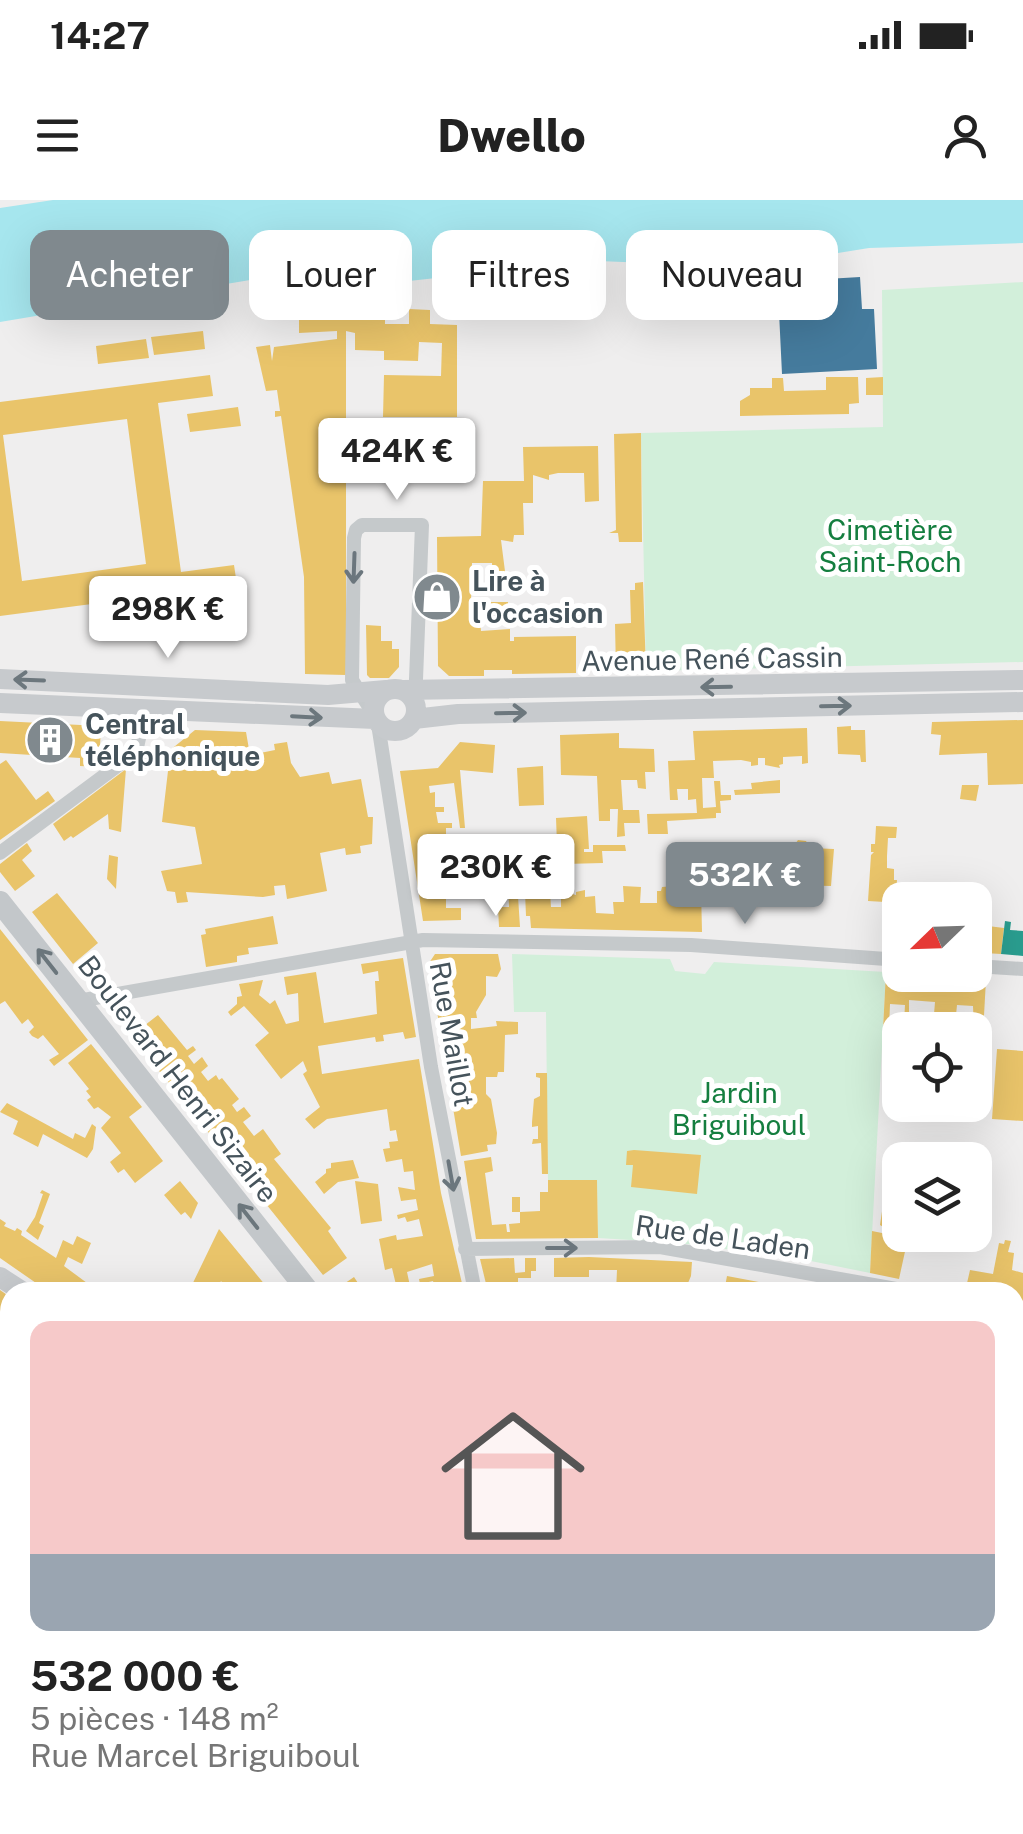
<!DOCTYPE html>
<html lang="fr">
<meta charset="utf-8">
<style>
:root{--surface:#fff;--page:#f2f2f2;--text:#222;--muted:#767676;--line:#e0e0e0;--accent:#80898e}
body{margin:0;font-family:"Public Sans",sans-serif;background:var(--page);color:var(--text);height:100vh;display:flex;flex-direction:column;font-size:38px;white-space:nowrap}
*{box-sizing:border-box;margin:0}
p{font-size:32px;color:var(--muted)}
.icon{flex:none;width:55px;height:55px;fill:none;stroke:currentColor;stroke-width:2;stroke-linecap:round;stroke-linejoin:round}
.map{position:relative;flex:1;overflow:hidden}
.details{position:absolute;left:0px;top:1082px;width:1025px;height:552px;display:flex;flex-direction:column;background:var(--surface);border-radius:30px 30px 0 0;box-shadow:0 10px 40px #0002}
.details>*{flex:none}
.guide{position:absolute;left:30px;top:30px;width:965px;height:90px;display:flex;gap:20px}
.needle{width:65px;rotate:247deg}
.buttons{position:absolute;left:882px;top:682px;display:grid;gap:20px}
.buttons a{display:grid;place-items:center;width:110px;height:110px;border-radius:20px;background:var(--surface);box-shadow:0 10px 40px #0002;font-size:50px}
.price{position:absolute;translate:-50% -85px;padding:0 22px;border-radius:10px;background:#fff;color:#222;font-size:32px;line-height:65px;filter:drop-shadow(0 2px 5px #0008)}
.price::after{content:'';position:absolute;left:50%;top:60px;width:30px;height:22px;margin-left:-15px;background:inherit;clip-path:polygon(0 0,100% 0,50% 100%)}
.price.on{background:var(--accent);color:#fff}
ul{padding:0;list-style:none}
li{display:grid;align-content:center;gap:20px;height:530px;padding:0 30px}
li+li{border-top:2px solid var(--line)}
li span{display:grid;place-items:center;height:310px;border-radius:20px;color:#555}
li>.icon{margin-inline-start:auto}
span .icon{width:180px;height:180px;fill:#fffc;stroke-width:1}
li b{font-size:42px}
.pill{padding:0 35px;border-radius:20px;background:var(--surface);box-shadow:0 10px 40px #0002;font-size:35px;line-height:90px}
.pill.on{background:var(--accent);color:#fff}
.status{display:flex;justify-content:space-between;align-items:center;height:70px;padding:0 50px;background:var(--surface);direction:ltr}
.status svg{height:28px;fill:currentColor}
header{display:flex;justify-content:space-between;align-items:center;height:130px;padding:0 30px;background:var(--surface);font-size:45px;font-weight:800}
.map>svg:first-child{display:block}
.green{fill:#d2efda}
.water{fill:#a6e6ee}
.homes{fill:#e9c46a;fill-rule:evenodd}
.schools{fill:#2a9d8f}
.public{fill:#457b9d}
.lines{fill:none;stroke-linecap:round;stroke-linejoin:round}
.street{stroke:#c5c9cb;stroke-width:14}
.secondary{stroke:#c7cacd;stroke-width:20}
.primary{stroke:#c3c7ca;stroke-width:22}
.oneway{stroke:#6b767d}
.oneway2{stroke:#6c777d}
.oneway3{stroke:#6b767c}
.labels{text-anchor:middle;stroke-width:10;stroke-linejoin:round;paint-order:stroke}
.park-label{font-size:28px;fill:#147e3f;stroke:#fff}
.poi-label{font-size:28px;font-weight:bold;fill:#45535b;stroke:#fff;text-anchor:start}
.street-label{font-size:28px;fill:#45535b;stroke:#fff}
</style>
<div class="status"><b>14:27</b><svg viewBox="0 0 49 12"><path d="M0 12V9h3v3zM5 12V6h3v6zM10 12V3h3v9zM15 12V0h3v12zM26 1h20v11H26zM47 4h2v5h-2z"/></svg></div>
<header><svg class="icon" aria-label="menu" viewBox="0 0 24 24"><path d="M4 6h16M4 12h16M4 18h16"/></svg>Dwello<svg class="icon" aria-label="person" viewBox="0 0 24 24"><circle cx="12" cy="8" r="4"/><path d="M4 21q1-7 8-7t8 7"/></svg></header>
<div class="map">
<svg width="1023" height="1634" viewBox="0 0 1023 1634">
<rect width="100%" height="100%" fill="#efeeee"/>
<path class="green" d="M 1023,82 L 1023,462 L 646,471 L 641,233 L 883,227 L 882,90 Z
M 512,754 L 670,759 L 675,771 L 705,774 L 714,762 L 886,772 L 870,1073 L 796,1058 L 671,1042 L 667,1036 L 652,1036 L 647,1041 L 598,1038 L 597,980 L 548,980 L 546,812 L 514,812 Z"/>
<path class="water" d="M 53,0 L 1023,0 L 1023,43 L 869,48 L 838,53 L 731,33 L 700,36 L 678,57 L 648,63 L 598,61 L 571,65 L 540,59 L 508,65 L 479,65 L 454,76 L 391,83 L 309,70 L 0,122 L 0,8 Z"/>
<path class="homes" d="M 299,109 L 385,109 L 385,124 L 409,124 L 409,109 L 430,110 L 430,124 L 457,125 L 457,217 L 383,217 L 384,175 L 441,176 L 442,143 L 419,142 L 418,161 L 384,160 L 384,151 L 355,150 L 355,133 L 346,131 L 346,475 L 305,474 L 304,377 L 281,216 L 275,217 L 275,211 L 280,211 L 277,190 L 266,191 L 256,147 L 270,145 L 272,161 L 274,147 L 337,139 L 337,131 L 299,133 Z
M 203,131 L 205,149 L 154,155 L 151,137 Z
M 146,139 L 149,158 L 98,164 L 96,146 Z
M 210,175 L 213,196 L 158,203 L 181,372 L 234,365 L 237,385 L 0,416 L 0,202 ZM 127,219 L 146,364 L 22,381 L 3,235 Z
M 826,177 L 858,177 L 859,203 L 849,204 L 849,214 L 740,216 L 740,201 L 750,195 L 750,188 L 772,188 L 772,178 L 783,178 L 784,191 L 826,190 Z
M 883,177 L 883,195 L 866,195 L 866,178 Z
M 238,207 L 241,226 L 190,232 L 187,214 Z
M 641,233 L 642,342 L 619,342 L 618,333 L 609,333 L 616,330 L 614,234 Z
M 598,246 L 599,301 L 585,302 L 584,273 L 558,273 L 549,275 L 549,280 L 533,275 L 533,303 L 523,303 L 524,335 L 514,335 L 513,342 L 501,340 L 507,387 L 493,386 L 492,363 L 472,363 L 471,402 L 508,402 L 508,408 L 479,408 L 481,431 L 510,429 L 510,441 L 514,441 L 514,437 L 576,436 L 576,473 L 512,474 L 512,470 L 484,470 L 484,476 L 449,476 L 438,466 L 437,337 L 481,336 L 483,281 L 524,281 L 523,247 Z
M 643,382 L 646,471 L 616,472 L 615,424 L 631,423 L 630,390 L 635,390 L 635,383 Z
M 366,425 L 381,426 L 381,441 L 392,441 L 392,449 L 399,449 L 399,467 L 389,478 L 370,478 L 367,475 Z
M 1023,520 L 1023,584 L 988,585 L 987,553 L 939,555 L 941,535 L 931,534 L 932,522 Z
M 0,521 L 101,526 L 99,567 L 80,566 L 80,558 L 0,553 Z
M 851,526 L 851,530 L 865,530 L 866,562 L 861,562 L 860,555 L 838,554 L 837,527 Z
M 807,528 L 808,563 L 802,564 L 802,556 L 783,557 L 783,564 L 779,565 L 780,568 L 765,565 L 765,558 L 758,558 L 758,565 L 751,566 L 751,562 L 741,560 L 713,561 L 714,578 L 702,578 L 703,608 L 716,607 L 714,581 L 720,581 L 721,595 L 731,595 L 731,600 L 720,601 L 721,613 L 716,613 L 716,618 L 667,621 L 668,634 L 648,634 L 647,614 L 697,613 L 696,599 L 688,600 L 688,589 L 677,589 L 678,600 L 670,600 L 668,561 L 695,560 L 693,531 Z
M 195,530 L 246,532 L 250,555 L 275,550 L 274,544 L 287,542 L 291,563 L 300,577 L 329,572 L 332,584 L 361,579 L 368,617 L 373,617 L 372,644 L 360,646 L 361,653 L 346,655 L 345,648 L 320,653 L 327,691 L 287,699 L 285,685 L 274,686 L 275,695 L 263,697 L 186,692 L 188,702 L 177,703 L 175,692 L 167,691 L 161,671 L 202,664 L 195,627 L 162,622 L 168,571 L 159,559 Z
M 619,533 L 619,548 L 654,549 L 655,572 L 645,572 L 646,589 L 638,588 L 637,580 L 621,580 L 623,610 L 639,610 L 640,623 L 624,623 L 625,636 L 617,637 L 618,609 L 610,609 L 610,621 L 599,621 L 597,576 L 561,575 L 560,535 Z
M 460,542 L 495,545 L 493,573 L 460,570 L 465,628 L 460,628 L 454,583 L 429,586 L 430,593 L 435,592 L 435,607 L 444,607 L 444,612 L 436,612 L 438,623 L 452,623 L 452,628 L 446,628 L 446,641 L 441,640 L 440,655 L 460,654 L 461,660 L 440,660 L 442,676 L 456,676 L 456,681 L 463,681 L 463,686 L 446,686 L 446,708 L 461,708 L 461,720 L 423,721 L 400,571 L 438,568 Z
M 6,560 L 36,600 L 48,591 L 55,601 L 0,640 L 0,564 Z
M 543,566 L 544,605 L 519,606 L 517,568 Z
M 126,569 L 121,632 L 109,629 L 108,614 L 73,638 L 71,636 L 64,641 L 53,624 Z
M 780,580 L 780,593 L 735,595 L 734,590 L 752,589 L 751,583 Z
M 962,585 L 979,585 L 976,601 L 960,599 Z
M 587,616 L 589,649 L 584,649 L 584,652 L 593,652 L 593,645 L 625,645 L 626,651 L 602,651 L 603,663 L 565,664 L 564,644 L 557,644 L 556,618 Z
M 876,626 L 897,627 L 896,638 L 888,638 L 887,656 L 887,668 L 894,669 L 894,680 L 897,680 L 896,692 L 885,702 L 868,701 L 871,655 L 874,652 L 871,652 L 871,644 L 875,644 Z
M 519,636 L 531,636 L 532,653 L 547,653 L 548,666 L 526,665 L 527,681 L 517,681 L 515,653 L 520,653 Z
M 798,640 L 806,641 L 810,648 L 834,649 L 831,686 L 791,685 L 792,672 L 777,670 L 782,646 L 793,647 Z
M 27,643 L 32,651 L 22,660 L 35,676 L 15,691 L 0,672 L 0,664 Z
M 109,655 L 118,657 L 116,689 L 107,679 Z
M 701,656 L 715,657 L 715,676 L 701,676 Z
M 508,681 L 517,681 L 520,727 L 499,727 L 498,707 L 509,707 Z
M 687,685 L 687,689 L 701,689 L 702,732 L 531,728 L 530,716 L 526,716 L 525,692 L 550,692 L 551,707 L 561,707 L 561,691 L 576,695 L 576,692 L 585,690 L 585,697 L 595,696 L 596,713 L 614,714 L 613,702 L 624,702 L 623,686 L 641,687 L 640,703 L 657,703 L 657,691 L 661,691 L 662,687 Z
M 57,693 L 98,743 L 73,764 L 32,712 Z
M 273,716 L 278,744 L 248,748 L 249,754 L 237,756 L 237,762 L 206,767 L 201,735 L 206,734 L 205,729 Z
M 988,726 L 1004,728 L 1001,754 L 984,753 Z
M 0,729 L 88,840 L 54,866 L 49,860 L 59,854 L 43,835 L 38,839 L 32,836 L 29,832 L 34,827 L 28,819 L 22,824 L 5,801 L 0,804 Z
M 435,754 L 498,754 L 501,769 L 497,777 L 486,776 L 486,795 L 476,812 L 477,818 L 471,818 L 471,829 L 497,826 L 496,821 L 518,822 L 518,834 L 505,835 L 504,872 L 498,872 L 497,877 L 486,877 L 486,894 L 491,899 L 497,933 L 496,944 L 487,945 L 488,951 L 461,956 L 429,763 Z
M 403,758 L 416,837 L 405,839 L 403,832 L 383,835 L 384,841 L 376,842 L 375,837 L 318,846 L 322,874 L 419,859 L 441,993 L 464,1092 L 436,1092 L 433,1081 L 420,1084 L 419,1079 L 434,1076 L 432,1064 L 407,1072 L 410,1086 L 397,1089 L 392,1068 L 385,1070 L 379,1039 L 396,1035 L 397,1040 L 423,1036 L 419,1019 L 407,1022 L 405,1017 L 398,1019 L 397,1015 L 418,1010 L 416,999 L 401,1001 L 398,987 L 415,990 L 413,971 L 404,972 L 402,959 L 386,962 L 383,949 L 390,948 L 389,942 L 398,941 L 396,930 L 390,931 L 387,909 L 327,919 L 314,929 L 305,919 L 320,907 L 303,874 L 307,871 L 303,861 L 281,879 L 255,845 L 269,833 L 244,806 L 231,816 L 228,812 L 237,804 L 237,797 L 242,796 L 239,784 L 263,780 L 259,795 L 270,804 L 275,800 L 286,824 L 299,821 L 298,793 L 287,795 L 284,777 L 316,772 L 324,823 L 377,814 L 375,781 L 379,781 L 378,771 L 363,774 L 361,764 Z
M 886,772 L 986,780 L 983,833 L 974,830 L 973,806 L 957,805 L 956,815 L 934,814 L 935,802 L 909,800 L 909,812 L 917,812 L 917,824 L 904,822 L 905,805 L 890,804 L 889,829 L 883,829 Z
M 158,815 L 187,850 L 193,846 L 196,850 L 188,856 L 194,864 L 202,857 L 208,866 L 201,872 L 208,881 L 216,875 L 219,880 L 222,878 L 239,899 L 232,905 L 237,912 L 244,907 L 251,916 L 243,922 L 254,936 L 263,929 L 281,954 L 274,959 L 331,1028 L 328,1031 L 347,1058 L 323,1075 L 131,836 Z
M 91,844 L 142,907 L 129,917 L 163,961 L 135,983 L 124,969 L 118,973 L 110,962 L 121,953 L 101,928 L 111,917 L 98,907 L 94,909 L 87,900 L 91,897 L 86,891 L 89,889 L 68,863 Z
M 997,849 L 1023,851 L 1023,921 L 992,919 Z
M 536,873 L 547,873 L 548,974 L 542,974 L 541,943 L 532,944 L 533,939 L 538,939 L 538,926 L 532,927 L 532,922 L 534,899 L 540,896 L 540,878 L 536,877 Z
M 7,903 L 73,939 L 75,933 L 85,938 L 92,924 L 96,927 L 93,949 L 87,958 L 43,934 L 38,947 L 13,934 L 18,921 L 0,912 Z
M 634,950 L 701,955 L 697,994 L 631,987 L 633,965 L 626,965 L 627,951 Z
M 491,957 L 493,971 L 485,973 L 492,1025 L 506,1024 L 507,1032 L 510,1032 L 509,1024 L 520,1023 L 520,1012 L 512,1012 L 512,997 L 520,997 L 520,1012 L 540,1011 L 540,992 L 548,992 L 548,980 L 597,980 L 598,1038 L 476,1039 L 464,961 Z
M 353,960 L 359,978 L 338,982 L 324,994 L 315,982 L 326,973 L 326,969 L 331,968 L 331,963 Z
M 900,980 L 900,1045 L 906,1047 L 899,1079 L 870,1073 L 872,1031 L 887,1034 L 888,1030 L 880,1025 L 886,984 Z
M 180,981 L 198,1003 L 191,1019 L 185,1012 L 181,1015 L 164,995 Z
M 355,981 L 378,984 L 382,1021 L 361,1024 Z
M 42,990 L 50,994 L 39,1023 L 44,1026 L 38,1040 L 26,1031 L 35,1017 L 43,994 L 40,993 Z
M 0,1019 L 6,1023 L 4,1026 L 15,1031 L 17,1028 L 22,1031 L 21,1035 L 56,1058 L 63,1040 L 73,1045 L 77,1036 L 91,1043 L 82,1064 L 68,1057 L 64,1066 L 87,1083 L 85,1087 L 95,1092 L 49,1092 L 0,1058 Z
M 219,1029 L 271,1092 L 230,1092 L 221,1081 L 216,1092 L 190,1089 Z
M 1005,1040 L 1011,1041 L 1008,1052 L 1014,1053 L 1012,1070 L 1023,1073 L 1023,1104 L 1015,1102 L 1015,1092 L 965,1092 L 970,1070 L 993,1074 L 999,1043 L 1004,1044 Z
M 589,1057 L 692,1062 L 691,1076 L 688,1083 L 681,1082 L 680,1092 L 651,1092 L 649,1087 L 623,1085 L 623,1092 L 616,1092 L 617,1070 L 589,1070 L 589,1077 L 554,1077 L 554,1058 Z
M 514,1058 L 515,1073 L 525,1072 L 525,1058 L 536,1058 L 536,1071 L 531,1071 L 531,1078 L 518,1078 L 518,1092 L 488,1092 L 480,1059 Z
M 727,1076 L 791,1088 L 804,1092 L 724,1092 Z
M 354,1077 L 364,1092 L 337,1092 L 335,1090 Z
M 0,1090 L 10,1097 L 10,1140 L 2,1136 L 0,1130 Z
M 0,1160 L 10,1163 L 10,1248 L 0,1245 Z
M 0,1311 L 10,1315 L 10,1342 L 0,1339 Z
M 0,1434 L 10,1436 L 8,1485 L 0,1483 Z
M 1023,1494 L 1023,1601 L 1015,1619 L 1015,1509 Z
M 458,1625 L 488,1625 L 485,1634 L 454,1634 Z
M 869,1625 L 937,1625 L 947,1630 L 950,1625 L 1012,1625 L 1008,1634 L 885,1634 Z"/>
<path class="schools" d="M 1005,721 L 1011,722 L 1010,730 L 1023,731 L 1023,756 L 1001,754 Z
M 70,1625 L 189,1625 L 225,1630 L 225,1634 L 68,1634 Z"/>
<path class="public" d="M 691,49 L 735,51 L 733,108 L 707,107 L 707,116 L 679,115 L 680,98 L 689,98 Z
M 860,77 L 862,109 L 874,109 L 877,169 L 782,174 L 779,112 L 785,112 L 784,91 L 793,90 L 793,81 Z"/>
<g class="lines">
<path class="street" d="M 373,513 L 352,480 L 354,338 L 356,330 L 362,325 L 422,325 L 415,505
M 378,524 L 431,867 L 475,1092
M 0,653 L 136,552 L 141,529 L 128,509
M 975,766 L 1023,769
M 78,801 L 423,740 L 691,745 L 900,760
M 465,1049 L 660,1047 L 913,1092
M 1015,1111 L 1023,1112
M 0,1427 L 10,1429
M 511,1634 L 514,1625"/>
<path class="secondary" d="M 0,479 L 328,495 L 386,490
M374 510a21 21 0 1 1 42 0a21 21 0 1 1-42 0Z
M 403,490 L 1023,480
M 0,503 L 375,519
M 414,519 L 458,514 L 1023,502
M 0,1077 L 23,1092"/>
<path class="primary" d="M 0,702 L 309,1092
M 0,1298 L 10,1302
M 831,1625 L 849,1634"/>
</g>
<defs><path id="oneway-shaft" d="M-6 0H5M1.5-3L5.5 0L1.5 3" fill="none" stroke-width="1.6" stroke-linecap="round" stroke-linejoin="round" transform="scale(2.5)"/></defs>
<g class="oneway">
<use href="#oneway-shaft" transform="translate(354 368) rotate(92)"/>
<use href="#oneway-shaft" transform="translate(451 976) rotate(80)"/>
<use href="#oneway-shaft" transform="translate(562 1048)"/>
</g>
<g class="oneway2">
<use href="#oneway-shaft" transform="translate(29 480) rotate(-178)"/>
<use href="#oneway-shaft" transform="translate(716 487) rotate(179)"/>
<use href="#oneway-shaft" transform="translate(836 506) rotate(-1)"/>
<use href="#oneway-shaft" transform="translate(511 513) rotate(-1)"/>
<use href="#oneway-shaft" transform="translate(307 517) rotate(3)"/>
</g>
<g class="oneway3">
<use href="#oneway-shaft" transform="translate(47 761) rotate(-128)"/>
<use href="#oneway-shaft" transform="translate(248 1016) rotate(-128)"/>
</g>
<defs>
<g id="shop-disc" transform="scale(2.5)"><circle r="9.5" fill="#80898e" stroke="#fff"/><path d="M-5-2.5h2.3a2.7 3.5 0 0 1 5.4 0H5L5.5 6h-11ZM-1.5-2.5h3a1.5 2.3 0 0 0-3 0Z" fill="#fff"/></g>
<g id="building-disc" transform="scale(2.5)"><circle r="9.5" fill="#80898e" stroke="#fff"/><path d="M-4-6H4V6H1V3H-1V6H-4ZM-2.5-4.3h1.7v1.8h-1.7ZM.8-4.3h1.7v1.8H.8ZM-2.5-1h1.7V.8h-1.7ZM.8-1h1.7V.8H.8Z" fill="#fff"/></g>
</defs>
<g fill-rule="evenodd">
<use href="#shop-disc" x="437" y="397"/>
<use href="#building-disc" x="50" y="540"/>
</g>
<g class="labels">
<g class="park-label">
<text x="890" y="340">Cimetière<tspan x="890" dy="32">Saint-Roch</tspan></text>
<text x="739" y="903">Jardin<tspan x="739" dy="32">Briguiboul</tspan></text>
</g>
<g class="poi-label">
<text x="472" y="391">Lire à<tspan x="472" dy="32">l'occasion</tspan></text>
<text x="85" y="534">Central<tspan x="85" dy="32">téléphonique</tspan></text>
</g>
<g class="street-label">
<text transform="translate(712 459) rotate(-1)" y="10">Avenue René Cassin</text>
<text transform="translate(452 834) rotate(80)" y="10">Rue Maillot</text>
<text transform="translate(178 879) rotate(52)" y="10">Boulevard Henri Sizaire</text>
<text transform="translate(723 1037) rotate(8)" y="10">Rue de Laden</text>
</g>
</g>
</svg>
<div class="buttons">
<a><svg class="needle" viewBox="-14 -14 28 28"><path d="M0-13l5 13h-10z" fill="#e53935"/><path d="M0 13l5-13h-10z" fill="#767676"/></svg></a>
<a><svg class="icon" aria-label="locate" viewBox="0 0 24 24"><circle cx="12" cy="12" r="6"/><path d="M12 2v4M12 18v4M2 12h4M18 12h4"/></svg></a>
<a><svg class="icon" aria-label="layers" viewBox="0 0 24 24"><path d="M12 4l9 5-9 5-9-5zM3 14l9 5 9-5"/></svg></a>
</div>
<b class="price" style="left:397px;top:303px">424K €</b>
<b class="price" style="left:168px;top:461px">298K €</b>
<b class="price" style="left:496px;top:719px">230K €</b>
<b class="price on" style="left:745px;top:727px">532K €</b>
<div class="guide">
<a class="pill on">Acheter</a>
<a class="pill">Louer</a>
<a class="pill">Filtres</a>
<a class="pill">Nouveau</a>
</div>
<section class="details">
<ul>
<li><span style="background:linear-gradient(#f6c9c9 75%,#9aa5b1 0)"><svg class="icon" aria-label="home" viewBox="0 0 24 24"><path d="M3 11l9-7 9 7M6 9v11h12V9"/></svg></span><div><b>532 000 €</b><p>5 pièces · 148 m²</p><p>Rue Marcel Briguiboul</p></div></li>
</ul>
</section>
</div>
